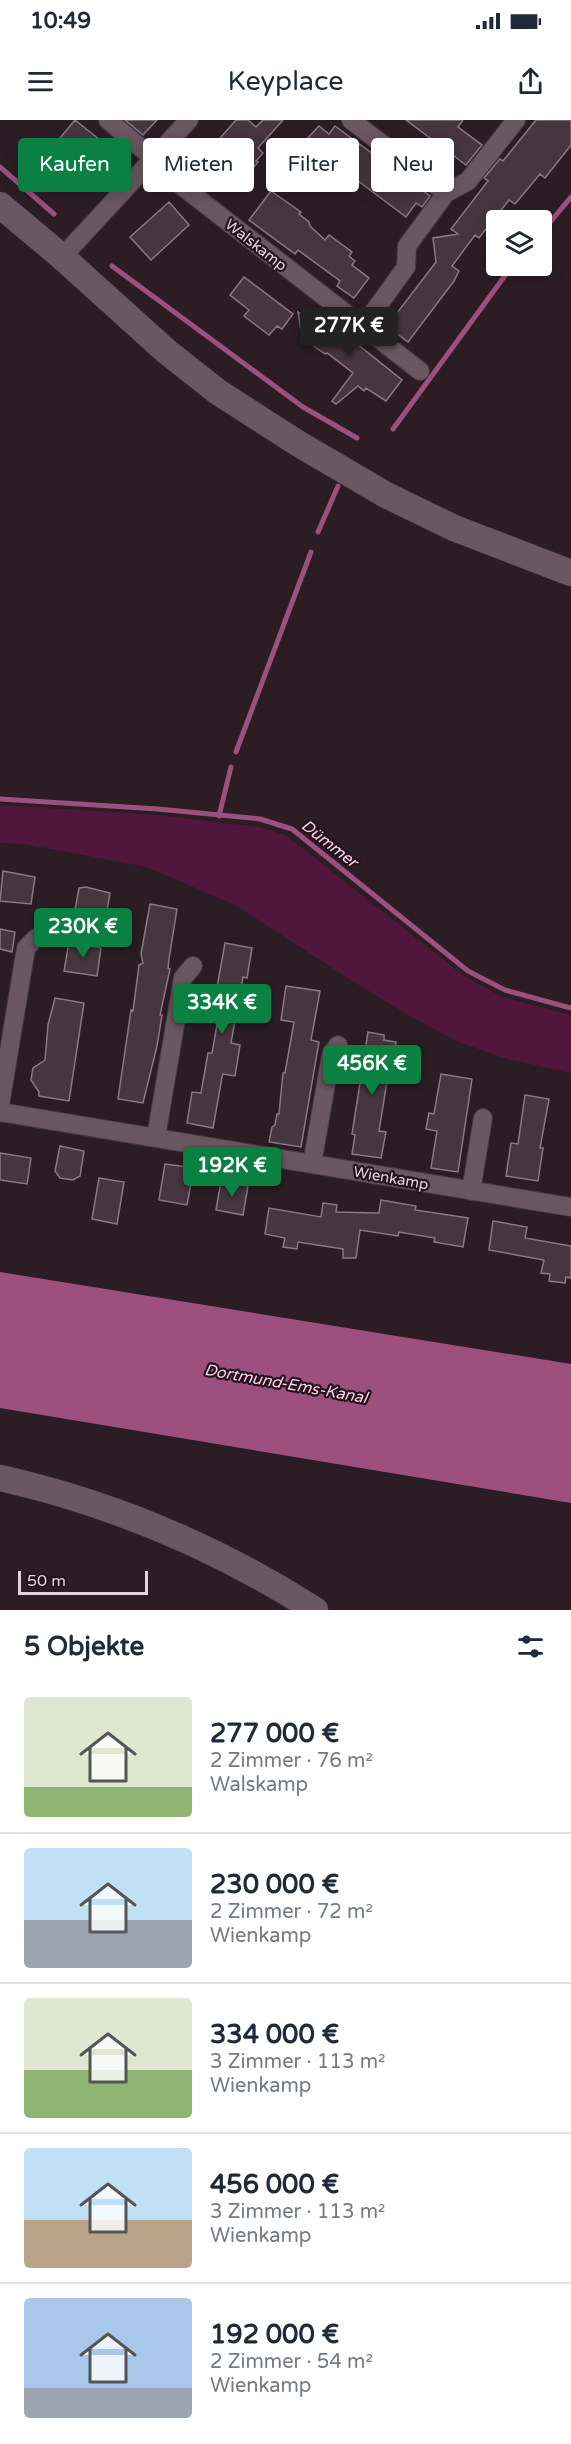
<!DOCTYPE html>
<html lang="de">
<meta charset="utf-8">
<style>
:root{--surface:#fff;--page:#f2f2f3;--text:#1f2937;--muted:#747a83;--line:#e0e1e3;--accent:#0b8043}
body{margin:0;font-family:"Varela Round",sans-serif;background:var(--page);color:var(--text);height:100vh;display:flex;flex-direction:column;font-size:22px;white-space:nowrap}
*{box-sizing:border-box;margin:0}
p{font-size:20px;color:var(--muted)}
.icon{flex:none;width:33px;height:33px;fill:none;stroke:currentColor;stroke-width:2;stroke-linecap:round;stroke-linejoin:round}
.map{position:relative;height:1490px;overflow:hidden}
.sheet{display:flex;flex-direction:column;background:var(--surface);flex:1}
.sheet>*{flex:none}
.banner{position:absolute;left:18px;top:18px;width:536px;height:54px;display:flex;gap:12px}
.buttons{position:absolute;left:486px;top:90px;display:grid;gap:12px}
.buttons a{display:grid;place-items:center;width:66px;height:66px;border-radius:6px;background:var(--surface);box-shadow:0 3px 15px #0003;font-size:30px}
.scale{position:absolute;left:18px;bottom:15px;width:130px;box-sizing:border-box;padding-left:6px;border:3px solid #e0d5da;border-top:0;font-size:16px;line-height:21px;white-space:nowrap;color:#e0d5da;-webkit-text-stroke:4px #22131c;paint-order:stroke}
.price{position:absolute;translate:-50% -51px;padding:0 14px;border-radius:6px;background:var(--accent);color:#fff;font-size:20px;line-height:39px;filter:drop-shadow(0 2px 3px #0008)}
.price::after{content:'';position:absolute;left:50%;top:36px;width:18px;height:14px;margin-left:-9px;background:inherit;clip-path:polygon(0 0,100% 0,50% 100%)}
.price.selected{background:#222;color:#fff}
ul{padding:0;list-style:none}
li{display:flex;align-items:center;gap:18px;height:150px;padding:0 24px}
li+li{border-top:2px solid var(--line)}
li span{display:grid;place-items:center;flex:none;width:168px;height:120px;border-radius:6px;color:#555}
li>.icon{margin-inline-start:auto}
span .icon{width:72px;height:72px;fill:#fffc;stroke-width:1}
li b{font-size:26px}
h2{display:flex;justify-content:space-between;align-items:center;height:72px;padding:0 24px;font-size:26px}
.chip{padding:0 21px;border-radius:6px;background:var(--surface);box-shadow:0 3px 15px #0003;font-size:21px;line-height:54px}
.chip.selected{background:var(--accent);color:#fff}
.status{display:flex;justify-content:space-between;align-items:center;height:42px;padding:0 30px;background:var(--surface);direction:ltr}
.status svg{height:16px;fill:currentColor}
header{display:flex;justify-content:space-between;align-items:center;height:78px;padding:0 24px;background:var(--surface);font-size:27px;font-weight:600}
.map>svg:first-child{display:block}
.green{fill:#51163c}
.water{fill:#9d4f7e}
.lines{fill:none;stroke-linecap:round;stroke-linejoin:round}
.stream{stroke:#9d4f7e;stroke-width:5}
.building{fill:#47363f;stroke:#8b7882;stroke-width:1.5}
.street-casing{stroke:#45383f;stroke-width:20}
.secondary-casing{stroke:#45383f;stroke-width:27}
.street{stroke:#6a5761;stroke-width:18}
.secondary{stroke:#6a5761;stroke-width:26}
.labels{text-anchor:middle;stroke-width:4.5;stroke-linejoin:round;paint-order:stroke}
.street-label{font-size:15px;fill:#e0d5da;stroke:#22131c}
.water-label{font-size:16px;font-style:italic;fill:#ffd1ea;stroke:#22131c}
</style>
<div class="status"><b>10:49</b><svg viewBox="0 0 49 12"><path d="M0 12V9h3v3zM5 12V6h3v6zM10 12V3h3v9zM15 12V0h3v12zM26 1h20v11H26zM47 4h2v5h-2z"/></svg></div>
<header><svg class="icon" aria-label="menu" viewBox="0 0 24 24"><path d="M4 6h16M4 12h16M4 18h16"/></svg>Keyplace<svg class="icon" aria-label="share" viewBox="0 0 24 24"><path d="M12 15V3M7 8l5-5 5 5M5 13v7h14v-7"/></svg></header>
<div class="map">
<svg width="571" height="1490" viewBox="0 0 571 1490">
<rect width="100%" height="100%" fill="#2c1d25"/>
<path class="green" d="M 0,685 L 157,695 L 259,707 L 287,716 L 464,856 L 502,877 L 571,895 L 571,953 L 504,938 L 459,922 L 415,899 L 354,862 L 237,786 L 147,747 L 24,724 L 0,723 Z"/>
<path class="water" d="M 0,1152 L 571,1244 L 571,1383 L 0,1288 Z"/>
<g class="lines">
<path class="stream" d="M 0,47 L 54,94
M 542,112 L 571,77
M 112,146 L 303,287 L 357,318
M 393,309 L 512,146
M 318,412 L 338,366
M 236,632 L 311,432
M 0,679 L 158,689 L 260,699 L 292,709 L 468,851 L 505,870 L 571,888
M 219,696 L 231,647"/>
</g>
<path class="building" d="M 75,0 L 110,28 L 89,53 L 55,24 Z
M 125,0 L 157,0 L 143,15 Z
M 236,0 L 248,0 L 256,7 L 263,0 L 283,0 L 258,28 L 263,33 L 256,41 L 258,42 L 243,60 L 234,52 L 218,69 L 193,49 Z
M 406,0 L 463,0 L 458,7 L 482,25 L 466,45 Z
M 536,0 L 571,0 L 571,25 L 545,58 L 540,54 L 515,84 L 509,80 L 479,118 L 475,115 L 452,146 L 459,151 L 454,161 L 408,222 L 387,206 L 436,142 L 433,118 L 458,114 L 451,109 L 488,61 L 484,58 L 500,39 L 503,41 Z
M 319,6 L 329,14 L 335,6 L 430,76 L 422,87 L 416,83 L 406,97 L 305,21 Z
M 271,71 L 301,92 L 299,94 L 309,102 L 310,106 L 325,120 L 329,115 L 352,132 L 349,136 L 355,141 L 352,145 L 369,158 L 354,178 L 337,166 L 340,161 L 298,130 L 295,134 L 249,100 Z
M 169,82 L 189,105 L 151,140 L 130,117 Z
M 244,157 L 293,194 L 282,209 L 277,206 L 269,215 L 244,196 L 249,190 L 230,175 Z
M 316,191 L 402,260 L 386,281 L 366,268 L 364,271 L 358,266 L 336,284 L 332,281 L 353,253 L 327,233 L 325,234 L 302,218 L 298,192 L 309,200 Z
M 3,751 L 35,757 L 31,784 L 0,781 Z
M 86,767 L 110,773 L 106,796 L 93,796 L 94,794 L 75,790 L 79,768 Z
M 150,784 L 177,789 L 169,839 L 168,848 L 170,849 L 160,895 L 162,895 L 157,926 L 143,983 L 118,979 L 131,890 L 133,891 L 139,845 L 143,843 L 141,834 Z
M 0,809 L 15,812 L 12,832 L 0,829 Z
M 69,822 L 101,828 L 97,856 L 64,851 Z
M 225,823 L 252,828 L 247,858 L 243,857 L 231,923 L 240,925 L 235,956 L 223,954 L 222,957 L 213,1008 L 187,1003 L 192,972 L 201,973 L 208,933 L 212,933 L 218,899 L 209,898 L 214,872 L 216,873 Z
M 286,866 L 320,871 L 311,920 L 319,922 L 301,1027 L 269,1022 L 272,1007 L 275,1005 L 277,994 L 279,994 L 283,953 L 285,953 L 294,902 L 281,900 Z
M 55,878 L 84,883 L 69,981 L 39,976 L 39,972 L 31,960 L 33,948 L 45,940 L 48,905 Z
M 368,912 L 384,915 L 384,920 L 396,922 L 391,950 L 389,949 L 379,1011 L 386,1012 L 381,1038 L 352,1034 L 355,1015 L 352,1014 Z
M 441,954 L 472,959 L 458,1052 L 431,1048 L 437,1011 L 426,1009 L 429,993 L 434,994 Z
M 525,975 L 549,979 L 540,1028 L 543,1028 L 538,1061 L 506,1056 L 511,1023 L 518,1024 Z
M 60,1026 L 84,1031 L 80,1056 L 73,1060 L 60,1058 L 55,1051 Z
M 0,1033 L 31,1038 L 27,1064 L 0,1060 Z
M 165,1044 L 187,1047 L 187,1050 L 193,1052 L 187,1085 L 159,1080 Z
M 99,1058 L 124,1062 L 117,1104 L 92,1099 Z
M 221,1061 L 248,1066 L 243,1095 L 216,1090 Z
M 381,1080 L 416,1086 L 415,1090 L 468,1098 L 463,1127 L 434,1122 L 435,1118 L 399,1112 L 398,1116 L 360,1110 L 356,1138 L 343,1138 L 343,1129 L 298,1122 L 297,1129 L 283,1127 L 285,1118 L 265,1114 L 269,1088 L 321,1097 L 323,1083 L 337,1085 L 336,1092 L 379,1093 Z
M 493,1101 L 527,1107 L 525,1118 L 571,1126 L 571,1158 L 566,1157 L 565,1163 L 549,1161 L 550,1154 L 541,1153 L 544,1140 L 489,1130 Z"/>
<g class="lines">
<g class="street-casing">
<path id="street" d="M 108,0 L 154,39 L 169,56 L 420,251
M 351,0 L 446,73
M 62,137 L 189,0
M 362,208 L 406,147 L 407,126 L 446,73 L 468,61 L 516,0
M 0,985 L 26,828 L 36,818
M 0,992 L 571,1087
M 156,1017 L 183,858 L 193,846
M 312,1044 L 331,935 L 338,925
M 471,1071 L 483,998"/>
</g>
<g class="secondary-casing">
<path id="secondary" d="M 0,85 L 62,137 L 166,231 L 218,272 L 299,324 L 386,375 L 454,408 L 571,453
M 0,1358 C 111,1383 218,1428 315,1490"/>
</g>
<use href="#street" class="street"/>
<use href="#secondary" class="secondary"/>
</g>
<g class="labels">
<g class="street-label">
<text transform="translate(256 125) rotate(38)" y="5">Walskamp</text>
<text transform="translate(391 1058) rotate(10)" y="5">Wienkamp</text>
</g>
<g class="water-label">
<text transform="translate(330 723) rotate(38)" y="6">Dümmer</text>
<text transform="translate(286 1263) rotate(10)" y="6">Dortmund-Ems-Kanal</text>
</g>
</g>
</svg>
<div class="buttons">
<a><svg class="icon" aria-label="layers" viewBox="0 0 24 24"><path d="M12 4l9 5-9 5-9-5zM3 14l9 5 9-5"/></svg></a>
</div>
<div class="scale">50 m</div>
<b class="price selected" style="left:349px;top:238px">277K €</b>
<b class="price" style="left:83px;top:839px">230K €</b>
<b class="price" style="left:222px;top:915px">334K €</b>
<b class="price" style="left:372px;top:976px">456K €</b>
<b class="price" style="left:232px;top:1078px">192K €</b>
<div class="banner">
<a class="chip selected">Kaufen</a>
<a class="chip">Mieten</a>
<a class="chip">Filter</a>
<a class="chip">Neu</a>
</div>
</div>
<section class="sheet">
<h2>5 Objekte<svg class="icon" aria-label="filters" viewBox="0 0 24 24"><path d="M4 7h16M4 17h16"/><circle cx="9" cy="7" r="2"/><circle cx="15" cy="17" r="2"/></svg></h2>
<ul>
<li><span style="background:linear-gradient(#dfe7d0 75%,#8fb573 0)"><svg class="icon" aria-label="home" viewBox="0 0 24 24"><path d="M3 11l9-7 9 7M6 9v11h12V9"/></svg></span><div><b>277 000 €</b><p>2 Zimmer · 76 m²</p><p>Walskamp</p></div></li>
<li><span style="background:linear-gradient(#bfe0f5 60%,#9aa5b1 0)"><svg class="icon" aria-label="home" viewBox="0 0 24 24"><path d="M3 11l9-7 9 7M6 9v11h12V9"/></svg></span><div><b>230 000 €</b><p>2 Zimmer · 72 m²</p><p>Wienkamp</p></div></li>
<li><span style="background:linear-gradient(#dfe7d0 60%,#8fb573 0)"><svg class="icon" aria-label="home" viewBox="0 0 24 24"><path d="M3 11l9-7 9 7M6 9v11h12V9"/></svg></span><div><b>334 000 €</b><p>3 Zimmer · 113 m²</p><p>Wienkamp</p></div></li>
<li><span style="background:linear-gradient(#bfe0f5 60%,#b9a48a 0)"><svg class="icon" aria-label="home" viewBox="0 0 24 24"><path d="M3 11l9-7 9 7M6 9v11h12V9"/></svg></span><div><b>456 000 €</b><p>3 Zimmer · 113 m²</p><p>Wienkamp</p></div></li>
<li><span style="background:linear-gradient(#a9c7e8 75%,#9aa5b1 0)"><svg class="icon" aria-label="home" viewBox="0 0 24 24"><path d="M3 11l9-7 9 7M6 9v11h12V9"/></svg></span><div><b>192 000 €</b><p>2 Zimmer · 54 m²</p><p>Wienkamp</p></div></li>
</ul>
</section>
